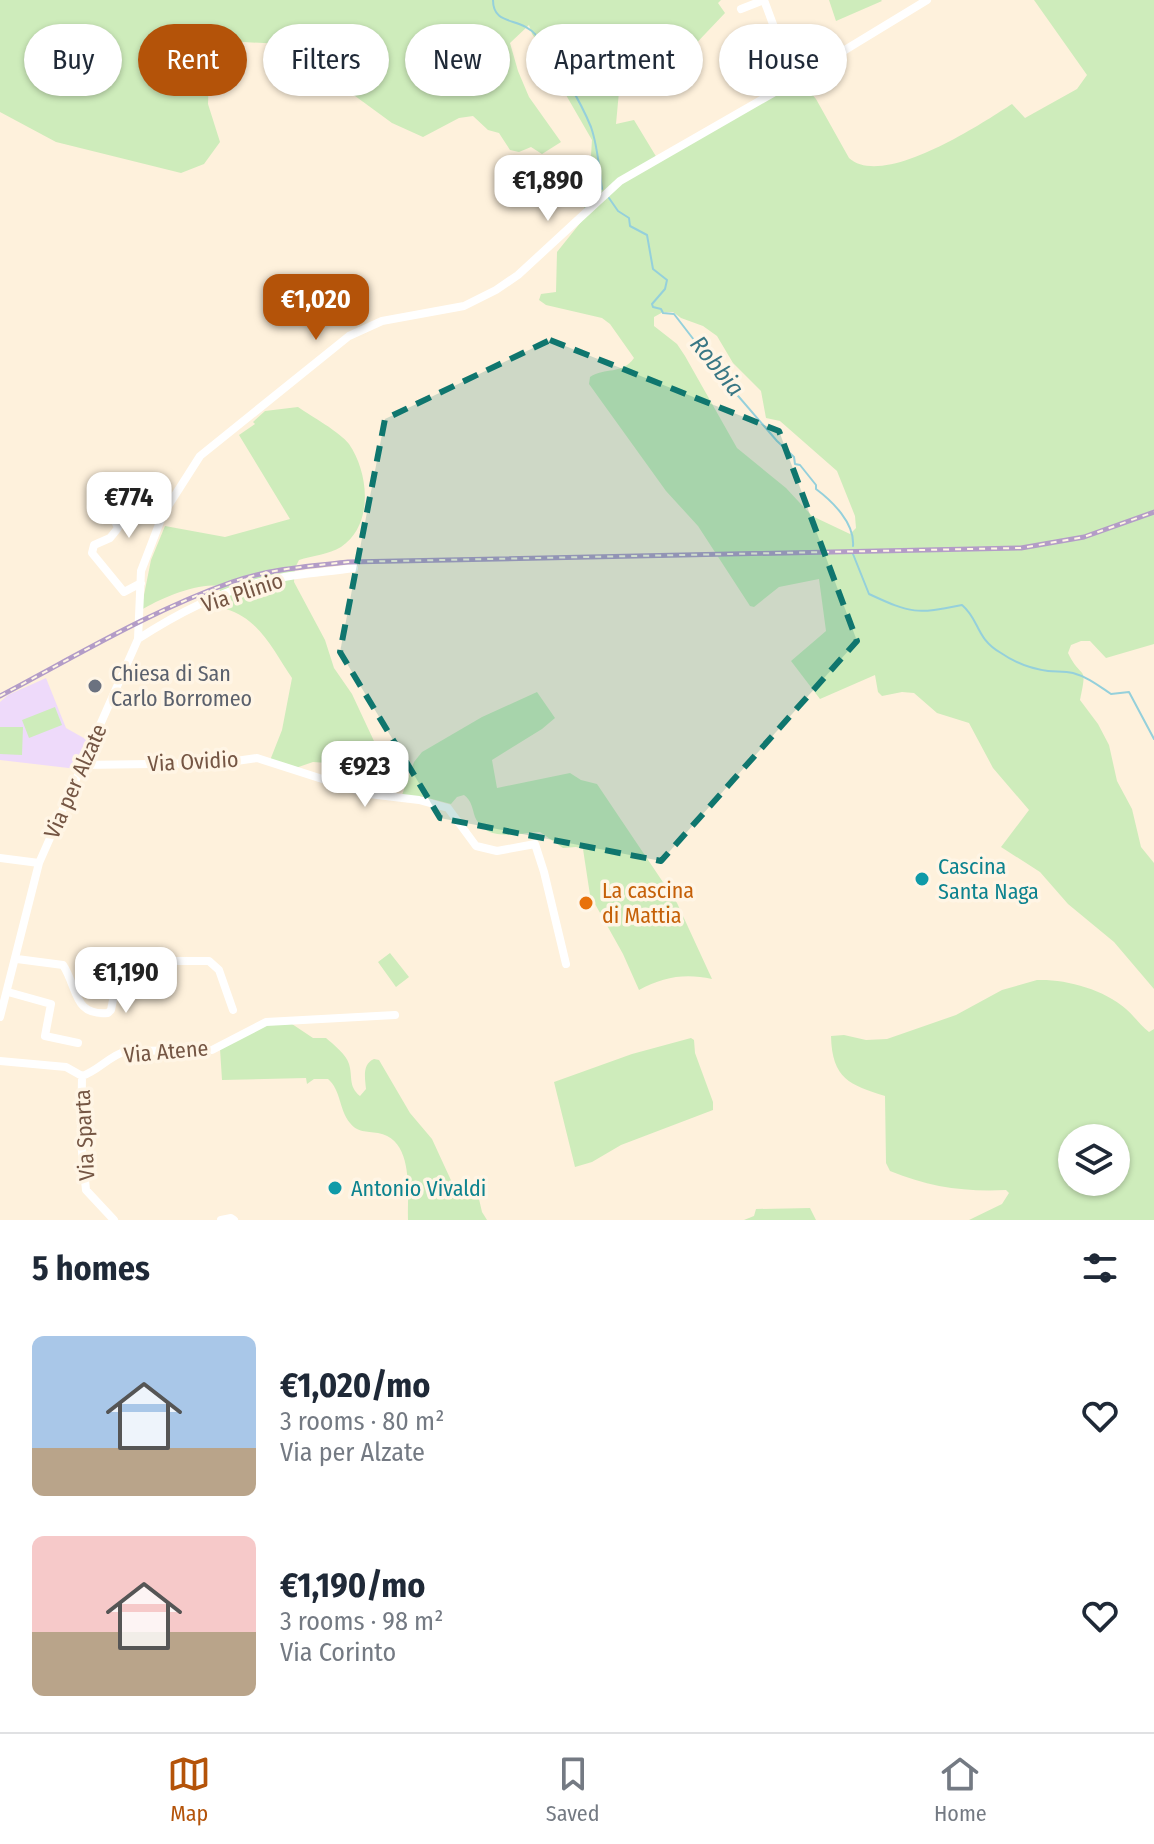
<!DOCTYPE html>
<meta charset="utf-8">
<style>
:root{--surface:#fff;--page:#f2f2f3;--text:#1f2937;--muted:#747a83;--line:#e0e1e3;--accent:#b45309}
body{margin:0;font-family:"Fira Sans Condensed",sans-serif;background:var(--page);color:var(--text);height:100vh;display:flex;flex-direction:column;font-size:30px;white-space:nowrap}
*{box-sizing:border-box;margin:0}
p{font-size:26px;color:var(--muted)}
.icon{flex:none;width:44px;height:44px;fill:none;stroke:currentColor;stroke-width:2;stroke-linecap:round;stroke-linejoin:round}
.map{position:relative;height:1220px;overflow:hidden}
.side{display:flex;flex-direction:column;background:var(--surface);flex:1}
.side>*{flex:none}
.guide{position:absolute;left:24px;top:24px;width:1106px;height:72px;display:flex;gap:16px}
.controls{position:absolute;left:1058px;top:1124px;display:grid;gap:16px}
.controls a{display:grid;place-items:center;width:72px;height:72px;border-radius:50%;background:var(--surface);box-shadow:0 2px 6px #0004;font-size:40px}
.price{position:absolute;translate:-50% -68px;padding:0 18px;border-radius:16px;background:#fff;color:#222;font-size:26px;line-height:52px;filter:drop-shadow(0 2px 4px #0008)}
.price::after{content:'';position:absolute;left:50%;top:48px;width:24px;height:18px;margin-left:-12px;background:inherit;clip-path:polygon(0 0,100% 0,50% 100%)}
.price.selected{background:var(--accent);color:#fff}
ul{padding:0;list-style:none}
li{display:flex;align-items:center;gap:24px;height:200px;padding:0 32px}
li span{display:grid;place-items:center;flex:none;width:224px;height:160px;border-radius:12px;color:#555}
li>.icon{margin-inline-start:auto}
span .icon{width:96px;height:96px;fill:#fffc;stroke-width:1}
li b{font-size:34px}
h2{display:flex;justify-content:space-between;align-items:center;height:96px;padding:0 32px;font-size:34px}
.chip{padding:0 28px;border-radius:36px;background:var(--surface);box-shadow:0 2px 6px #0004;font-size:28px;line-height:72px}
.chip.selected{background:var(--accent);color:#fff}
.tabs{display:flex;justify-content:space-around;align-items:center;height:112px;border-top:2px solid var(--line);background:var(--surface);font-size:22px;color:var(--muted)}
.tabs a{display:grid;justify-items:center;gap:4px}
.tabs .selected{color:var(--accent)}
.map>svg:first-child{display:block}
.education{fill:#eedafa}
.green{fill:#ceecbb;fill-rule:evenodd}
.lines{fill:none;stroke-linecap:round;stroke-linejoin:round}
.stream{stroke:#95d0db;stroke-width:2}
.minor{stroke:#fff;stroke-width:8}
.rail-casing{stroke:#b39cc7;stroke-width:5}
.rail{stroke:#fff5e5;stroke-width:2;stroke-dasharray:6;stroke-linecap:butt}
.marked{fill:#0f766e;fill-opacity:0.2;stroke:#0f766e;stroke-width:6;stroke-dasharray:16 10;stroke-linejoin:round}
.worship-dot{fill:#6b7280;stroke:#fff5e5;stroke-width:3}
.culture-dot{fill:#0f9aa8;stroke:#fff5e5;stroke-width:3}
.food-dot{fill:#e8710a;stroke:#fff5e5;stroke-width:3}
.labels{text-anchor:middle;stroke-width:7;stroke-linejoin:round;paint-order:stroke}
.street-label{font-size:22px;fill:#755644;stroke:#fff5e5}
.worship-label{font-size:22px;fill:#5b616d;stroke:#fff5e5;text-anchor:start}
.culture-label{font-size:22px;fill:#0d838f;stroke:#fff5e5;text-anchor:start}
.food-label{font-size:22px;fill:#c56008;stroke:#fff5e5;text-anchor:start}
.water-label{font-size:24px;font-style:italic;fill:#397784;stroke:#fff5e5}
</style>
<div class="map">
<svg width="1154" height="1220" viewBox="0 0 1154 1220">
<rect width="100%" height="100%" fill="#fef1dc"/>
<path class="education" d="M 46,678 L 66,728 L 89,741 L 77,769 L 0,760 L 0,702 L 8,695 Z"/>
<path class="green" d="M 0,0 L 721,0 L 718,3 L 725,13 L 687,53 L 639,91 L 638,70 L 621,70 L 616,124 L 634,120 L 657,158 L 796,76 L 816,99 L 849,158 C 883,189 981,124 1012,104 L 1025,118 L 1077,89 L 1087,75 L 1034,0 L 1154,0 L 1154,644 L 1106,658 L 1090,641 L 1081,641 L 1071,645 L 1068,653 C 1082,682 1088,662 1080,700 L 1098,724 L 1109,745 L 1117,781 L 1132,809 L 1141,847 L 1154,863 L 1154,989 L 1114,942 L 1068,904 L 1040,872 L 1001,847 L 1029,810 L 993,768 L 969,723 L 937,713 L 914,693 L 902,692 L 882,696 L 878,692 L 875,675 L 820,699 L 791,661 L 826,631 L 819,579 L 779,587 L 754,607 L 750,606 L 698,526 L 666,491 L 589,384 L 590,377 C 605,367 622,375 634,358 L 610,324 L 602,318 L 546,305 L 539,300 L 541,294 L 556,292 L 557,252 L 581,222 L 589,186 L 592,140 L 566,95 L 552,61 L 532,34 L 529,25 L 510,43 L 518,71 L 529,97 L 561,142 L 542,154 L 531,147 L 519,152 L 510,150 L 499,133 L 488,130 L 473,116 L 459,118 L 423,137 L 392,123 L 284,44 L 243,42 L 220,57 L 209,76 L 208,104 L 220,142 L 204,164 L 181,173 L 56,142 L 0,112 ZM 663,312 L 673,312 L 681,318 L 703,326 L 717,336 L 733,363 L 761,391 L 766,418 L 780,421 L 837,471 L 855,516 L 856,528 L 850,534 L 812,516 L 786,488 L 737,448 L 685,356 L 677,344 L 654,326 L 654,317 Z
M 829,0 L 881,0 L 882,1 L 836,21 Z
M 298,407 C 311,416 340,432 349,444 C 369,473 374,525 341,547 C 329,554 312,556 299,560 L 295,568 L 294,582 L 325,640 L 334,668 L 352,694 L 380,754 L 378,773 L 372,776 L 361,776 L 350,760 L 332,758 L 328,763 L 313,762 L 287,771 L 269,763 L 282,730 L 292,678 C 274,652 260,619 226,609 L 222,603 L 219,586 C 198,582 159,599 141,610 L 151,560 L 165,526 L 225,537 L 290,519 L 239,435 L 255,424 L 253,422 L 265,411 Z
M 537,692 L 555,718 L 542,729 L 492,760 L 497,788 L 570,773 L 581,780 L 597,784 L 677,903 L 712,979 C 685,973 663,977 639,990 L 623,954 L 590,895 L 583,849 L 576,847 L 563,848 L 540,832 C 519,833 486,843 475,817 C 472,808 472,801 464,795 L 457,797 L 451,804 L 428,798 L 402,795 L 414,762 L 422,752 L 482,717 Z
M 55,707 L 62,725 L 29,738 L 22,720 Z
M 0,727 L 23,727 L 22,755 L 0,754 Z
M 390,953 L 409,977 L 396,987 L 378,962 Z
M 1037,980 C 1066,979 1103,989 1126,1009 C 1134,1016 1140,1025 1149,1032 L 1154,1029 L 1154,1220 L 969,1220 L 1002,1204 L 1009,1193 L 1006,1190 C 964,1192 929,1187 890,1171 L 886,1163 L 885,1096 C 850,1085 832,1079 831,1036 L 844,1035 L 866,1040 L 887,1039 L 956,1015 L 1002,990 ZM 1072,1138 L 1116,1138 L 1116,1182 L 1072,1182 Z
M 292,1024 L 313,1038 L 326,1038 C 334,1045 346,1054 349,1064 C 353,1077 348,1086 360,1096 L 366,1089 C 365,1078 362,1064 374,1059 L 379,1060 L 410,1113 L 432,1139 L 455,1189 L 479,1199 L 482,1212 L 487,1220 L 408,1220 C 407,1193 415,1140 378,1133 C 366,1131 358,1133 350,1123 C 339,1110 341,1090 328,1079 L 314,1079 L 307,1084 L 306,1078 L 222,1080 L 220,1049 L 264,1025 Z
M 691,1038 L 694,1040 L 695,1053 L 713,1102 L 713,1110 L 621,1145 L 592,1162 L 575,1167 L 554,1082 L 632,1054 Z
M 810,1208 L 816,1220 L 744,1220 L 754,1216 L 756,1209 Z"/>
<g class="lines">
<path class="stream" d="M 493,0 C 493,27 521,16 537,36 C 555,58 580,100 591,127 C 598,147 599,168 602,189
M 609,198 L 618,211 L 629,218 L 630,226 L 647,235 L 653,269 L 667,280 L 665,289 L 652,304 L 653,307 L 661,309 L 663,313 L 674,314 L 721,375 L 731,382 L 733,390 L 777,441 L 794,457 L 795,464 L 800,465 L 816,485 L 816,489 C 832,501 855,523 853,546
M 853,554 L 869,594 C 912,614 916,614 962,605 C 980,620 975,638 1001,653 C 1014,662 1032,669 1048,671 C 1056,672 1064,671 1073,673 C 1088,677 1099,686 1111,694 L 1129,692 L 1154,739"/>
<path class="minor" d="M 764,0 L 794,81
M 741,9 L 764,0
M 106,500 L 118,528 L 110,538 L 94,545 L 92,553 L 124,592 L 141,583
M 138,639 C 178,613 226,588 274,579 C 300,573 328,572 354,568
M 82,765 L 222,763 L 257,758 L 369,794 L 419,800 L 448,808 L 476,846 L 497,851 L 535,844 L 544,872 L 566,964
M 0,858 L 39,863
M 17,959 L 63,965 C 78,988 73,1016 108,1013 L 111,1010 L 118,975 L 127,964 L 168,961 L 209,961 L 219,970 L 233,1010
M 8,992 L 51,1004 L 45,1036 L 78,1043
M 0,1017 L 39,863 L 138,639 L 141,571 L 163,514 L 200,456 L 349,336 L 382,321 L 464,306 L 496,290 L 518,275 L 620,181 L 794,81 L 927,0
M 0,1061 L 66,1067 L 82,1076 L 81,1142 L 86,1190 L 114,1220
M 82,1076 C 98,1071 109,1056 126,1051 L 212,1050 L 266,1022 L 395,1015
M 221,1220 L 231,1218 L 234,1220"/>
<g class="rail-casing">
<path id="rail" d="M 0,696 C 76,656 152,610 232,582 C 269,569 309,566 348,562 L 1021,548 L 1084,537 L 1154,512"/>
</g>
<use href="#rail" class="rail"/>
</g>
<path class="marked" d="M 550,340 L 779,431 L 857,641 L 661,861 L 440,818 L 340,652 L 385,419 Z"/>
<circle class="worship-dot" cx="95" cy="686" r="8"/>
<g class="culture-dot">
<circle cx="922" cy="879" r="8"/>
<circle cx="335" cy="1188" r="8"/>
</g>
<circle class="food-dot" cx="586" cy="903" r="8"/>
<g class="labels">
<g class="street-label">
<text transform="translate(242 592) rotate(-18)" y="8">Via Plinio</text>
<text transform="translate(193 761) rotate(-3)" y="8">Via Ovidio</text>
<text transform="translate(75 781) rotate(-66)" y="8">Via per Alzate</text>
<text transform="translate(166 1051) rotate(-5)" y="8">Via Atene</text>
<text transform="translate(84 1135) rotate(-93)" y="8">Via Sparta</text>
</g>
<g class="worship-label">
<text x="111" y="681">Chiesa di San<tspan x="111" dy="25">Carlo Borromeo</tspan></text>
</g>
<g class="culture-label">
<text x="938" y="874">Cascina<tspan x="938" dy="25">Santa Naga</tspan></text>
<text x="351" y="1196">Antonio Vivaldi</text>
</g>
<g class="food-label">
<text x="602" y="898">La cascina<tspan x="602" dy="25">di Mattia</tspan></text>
</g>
<g class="water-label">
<text transform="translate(717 366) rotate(51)" y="8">Robbia</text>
</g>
</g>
</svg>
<div class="controls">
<a><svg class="icon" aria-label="layers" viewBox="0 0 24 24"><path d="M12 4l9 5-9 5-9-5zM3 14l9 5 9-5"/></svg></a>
</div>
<b class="price" style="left:548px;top:223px">€1,890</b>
<b class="price selected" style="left:316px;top:342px">€1,020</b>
<b class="price" style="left:129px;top:540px">€774</b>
<b class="price" style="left:365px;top:809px">€923</b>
<b class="price" style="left:126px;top:1015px">€1,190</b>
<div class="guide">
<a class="chip">Buy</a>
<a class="chip selected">Rent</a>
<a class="chip">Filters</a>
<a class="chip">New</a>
<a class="chip">Apartment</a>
<a class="chip">House</a>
</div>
</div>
<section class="side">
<h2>5 homes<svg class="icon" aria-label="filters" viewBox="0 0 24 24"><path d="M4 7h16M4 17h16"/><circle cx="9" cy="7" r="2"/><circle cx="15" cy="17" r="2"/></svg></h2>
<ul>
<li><span style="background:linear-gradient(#a9c7e8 70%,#b9a48a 0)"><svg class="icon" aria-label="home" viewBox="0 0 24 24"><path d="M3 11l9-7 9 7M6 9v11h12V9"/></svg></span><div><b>€1,020/mo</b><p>3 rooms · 80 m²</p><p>Via per Alzate</p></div><svg class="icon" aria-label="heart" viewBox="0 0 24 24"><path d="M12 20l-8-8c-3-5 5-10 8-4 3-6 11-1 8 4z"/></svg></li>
<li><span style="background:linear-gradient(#f6c9c9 60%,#b9a48a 0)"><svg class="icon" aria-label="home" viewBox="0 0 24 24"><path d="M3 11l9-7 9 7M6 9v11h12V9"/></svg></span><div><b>€1,190/mo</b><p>3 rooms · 98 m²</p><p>Via Corinto</p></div><svg class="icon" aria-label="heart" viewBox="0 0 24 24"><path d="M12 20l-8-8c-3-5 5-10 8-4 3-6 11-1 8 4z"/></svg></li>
</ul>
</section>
<nav class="tabs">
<a class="selected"><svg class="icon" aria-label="map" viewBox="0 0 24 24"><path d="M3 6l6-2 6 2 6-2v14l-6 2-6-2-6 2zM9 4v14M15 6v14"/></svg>Map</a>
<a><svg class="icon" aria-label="saved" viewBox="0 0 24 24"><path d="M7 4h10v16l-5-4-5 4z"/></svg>Saved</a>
<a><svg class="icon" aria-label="home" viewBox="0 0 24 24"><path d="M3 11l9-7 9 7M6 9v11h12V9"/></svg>Home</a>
</nav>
